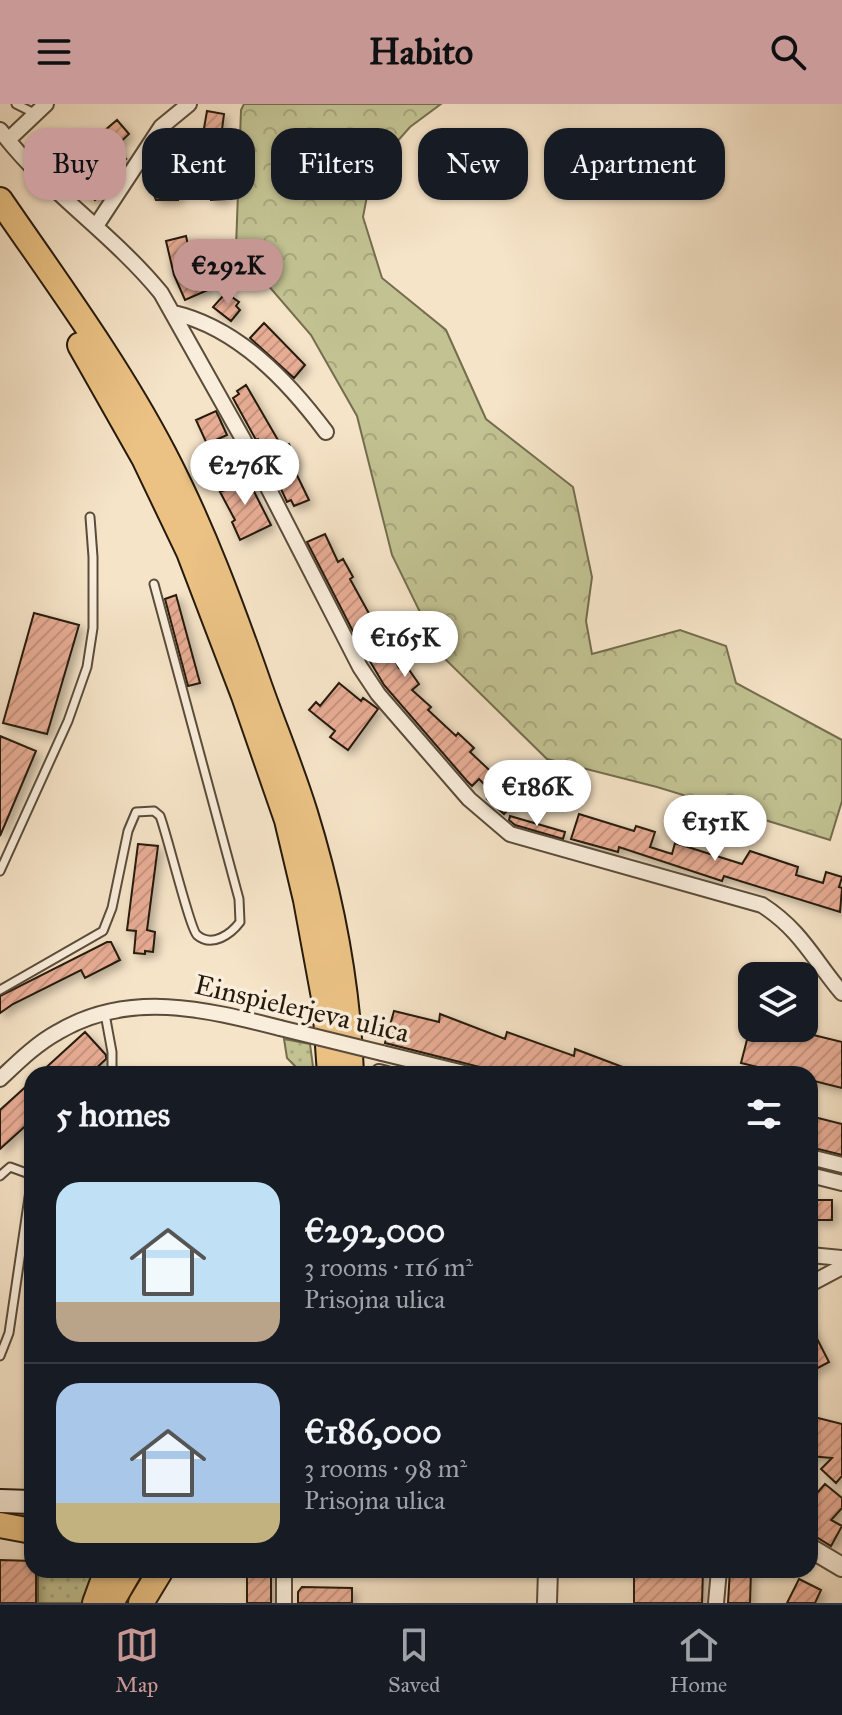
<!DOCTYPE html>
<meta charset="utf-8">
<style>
:root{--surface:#171b24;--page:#20242c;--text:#f1f3f6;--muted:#9ea1a6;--line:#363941;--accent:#c59692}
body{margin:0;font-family:"IM FELL Great Primer",serif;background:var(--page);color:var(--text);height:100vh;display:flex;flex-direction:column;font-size:30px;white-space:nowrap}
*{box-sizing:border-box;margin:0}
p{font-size:26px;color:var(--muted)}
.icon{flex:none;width:44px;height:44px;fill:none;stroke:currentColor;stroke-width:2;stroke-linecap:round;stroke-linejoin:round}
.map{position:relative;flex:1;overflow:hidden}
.drawer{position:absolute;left:24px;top:962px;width:794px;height:512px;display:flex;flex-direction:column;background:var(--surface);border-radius:24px;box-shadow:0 2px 6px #0004}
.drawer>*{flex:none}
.banner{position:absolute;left:24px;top:24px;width:794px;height:72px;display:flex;gap:16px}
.controls{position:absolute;left:738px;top:858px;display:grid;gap:16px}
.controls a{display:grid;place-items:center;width:80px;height:80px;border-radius:16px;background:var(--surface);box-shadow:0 2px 6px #0004;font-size:40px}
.price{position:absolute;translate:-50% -68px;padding:0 18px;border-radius:28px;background:#fff;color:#222;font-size:26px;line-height:52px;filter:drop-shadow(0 2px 4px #0008)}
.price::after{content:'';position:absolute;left:50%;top:48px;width:24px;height:18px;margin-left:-12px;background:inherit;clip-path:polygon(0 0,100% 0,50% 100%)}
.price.current{background:var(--accent);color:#111}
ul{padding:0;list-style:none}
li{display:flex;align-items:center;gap:24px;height:200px;padding:0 32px}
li+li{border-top:2px solid var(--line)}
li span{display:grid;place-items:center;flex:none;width:224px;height:160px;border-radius:24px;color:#555}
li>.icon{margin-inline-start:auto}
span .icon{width:96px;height:96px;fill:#fffc;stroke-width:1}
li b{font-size:34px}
h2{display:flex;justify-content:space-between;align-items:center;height:96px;padding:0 32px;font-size:34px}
.chip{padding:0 28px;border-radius:24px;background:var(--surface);box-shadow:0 2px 6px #0004;font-size:28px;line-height:72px}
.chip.current{background:var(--accent);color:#111}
header{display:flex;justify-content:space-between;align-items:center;height:104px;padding:0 32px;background:var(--accent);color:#111;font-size:36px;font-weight:800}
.tabs{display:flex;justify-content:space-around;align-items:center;height:112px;border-top:2px solid var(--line);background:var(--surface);font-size:22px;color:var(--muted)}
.tabs a{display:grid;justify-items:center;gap:4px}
.tabs .current{color:var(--accent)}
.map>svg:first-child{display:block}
.grass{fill:url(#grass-dots);stroke:#746e4e;stroke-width:2}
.forest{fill:url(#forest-crowns);stroke:#746e4e;stroke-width:2}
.building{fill:url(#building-hatch);stroke:#261a0b;stroke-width:2;filter:url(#shadow)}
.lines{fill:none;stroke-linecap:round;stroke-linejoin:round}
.service-casing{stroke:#5a4c3a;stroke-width:11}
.minor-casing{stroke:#5a4c3a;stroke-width:18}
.tertiary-casing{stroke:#5a4c3a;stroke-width:22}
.secondary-casing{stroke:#261a0b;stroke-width:26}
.trunk-casing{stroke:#261a0b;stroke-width:28}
.service{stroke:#f9eddb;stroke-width:7}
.minor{stroke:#f9eddb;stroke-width:14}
.tertiary{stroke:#f9eddb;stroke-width:18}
.secondary{stroke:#f9eddb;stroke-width:22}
.trunk{stroke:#ebc284;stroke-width:24}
.minor-bridge-casing{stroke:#5a4c3a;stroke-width:18;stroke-linecap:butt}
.minor-bridge{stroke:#f9eddb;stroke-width:14}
.labels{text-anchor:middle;stroke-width:7;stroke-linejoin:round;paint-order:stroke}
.street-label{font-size:28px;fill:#261a0b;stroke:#f9eddb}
</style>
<header><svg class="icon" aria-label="menu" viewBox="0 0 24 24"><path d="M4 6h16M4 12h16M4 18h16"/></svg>Habito<svg class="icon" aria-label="search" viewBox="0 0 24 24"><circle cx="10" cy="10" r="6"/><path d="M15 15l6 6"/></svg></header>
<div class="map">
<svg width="842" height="1499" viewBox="0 0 842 1499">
<defs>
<pattern id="grass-dots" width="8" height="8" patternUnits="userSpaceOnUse" patternTransform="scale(2)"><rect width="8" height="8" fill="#c2c292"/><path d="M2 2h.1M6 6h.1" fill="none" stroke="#a7a67d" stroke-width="1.8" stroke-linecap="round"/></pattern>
<pattern id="forest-crowns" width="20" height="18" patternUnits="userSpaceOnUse" patternTransform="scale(2)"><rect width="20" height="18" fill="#c2c292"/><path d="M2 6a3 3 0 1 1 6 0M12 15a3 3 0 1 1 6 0" fill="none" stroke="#a7a67d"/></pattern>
<pattern id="building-hatch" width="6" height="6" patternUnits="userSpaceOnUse" patternTransform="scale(2)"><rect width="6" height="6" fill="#e7ac94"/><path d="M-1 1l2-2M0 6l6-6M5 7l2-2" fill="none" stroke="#c6937e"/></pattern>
<filter id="shadow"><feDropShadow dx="4.5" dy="4.5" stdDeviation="4" flood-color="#0004"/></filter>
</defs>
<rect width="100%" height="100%" fill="#f6e4c8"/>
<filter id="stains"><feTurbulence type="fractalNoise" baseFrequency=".0025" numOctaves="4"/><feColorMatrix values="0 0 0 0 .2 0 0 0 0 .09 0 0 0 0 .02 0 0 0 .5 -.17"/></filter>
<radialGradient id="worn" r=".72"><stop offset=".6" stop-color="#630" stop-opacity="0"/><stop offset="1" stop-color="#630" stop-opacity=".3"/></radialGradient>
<path class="grass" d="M 284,935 L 310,940 L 314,970 L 298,970 L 297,964 L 287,954 Z
M 38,1466 L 96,1466 L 86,1499 L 38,1499 Z"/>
<path class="forest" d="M 244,0 L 441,0 L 410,23 L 372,66 L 363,113 L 382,174 L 446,226 L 486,315 L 573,383 L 592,473 L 586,517 L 592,550 L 680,526 L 726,542 L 736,579 L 842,636 L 842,697 L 830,736 L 657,683 L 547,655 L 441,551 L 392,451 L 357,312 L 311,231 L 236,144 L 241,6 Z"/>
<path class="building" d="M 207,7 L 224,10 L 221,33 L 203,30 Z
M 117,16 L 129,30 L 115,43 L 126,55 L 113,66 L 118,71 L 110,79 L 111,81 L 95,96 L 66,66 L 106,30 L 104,27 Z
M 224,71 L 226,95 L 211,96 L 209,72 Z
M 156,74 L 179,74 L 178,96 L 156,96 L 154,91 Z
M 186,132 L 196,177 L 205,173 L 210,185 L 185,196 L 174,171 L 166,137 Z
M 229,191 L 239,198 L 236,202 L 240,206 L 231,217 L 213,203 L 223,192 L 226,195 Z
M 264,219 L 305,261 L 294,274 L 250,234 Z
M 246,281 L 282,343 L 289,340 L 298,359 L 292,361 L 309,396 L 294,402 L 291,396 L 287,398 L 258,335 L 256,336 L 233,294 L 239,290 L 237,287 Z
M 216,307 L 227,331 L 207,340 L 196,316 Z
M 243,366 L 271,421 L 240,436 L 232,418 L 235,416 L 220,388 L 232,382 L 228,373 Z
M 325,430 L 338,458 L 343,455 L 353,473 L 350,475 L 399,564 L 405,560 L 419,580 L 412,586 L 431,603 L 428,606 L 456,632 L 458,629 L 474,644 L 470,648 L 503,679 L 511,684 L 515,679 L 525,688 L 504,710 L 487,695 L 493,689 L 479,675 L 472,682 L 467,677 L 384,581 L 358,537 L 307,438 Z
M 176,491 L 200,579 L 188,582 L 165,495 Z
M 34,509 L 79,521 L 47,630 L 3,619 Z
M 339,579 L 361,597 L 363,594 L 378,605 L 348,646 L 330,633 L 335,627 L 309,606 L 316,598 L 320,602 Z
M 0,632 L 36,647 L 0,732 Z
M 579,710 L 634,727 L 636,722 L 655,728 L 650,743 L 672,750 L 675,739 L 742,760 L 750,747 L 798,763 L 796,771 L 823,779 L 826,768 L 842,773 L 839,783 L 842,784 L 840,808 L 724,772 L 722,777 L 619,743 L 618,748 L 571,735 Z
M 510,712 L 565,728 L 563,735 L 515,721 L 509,716 Z
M 138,740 L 158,742 L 147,826 L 155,828 L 153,848 L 145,847 L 145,850 L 134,849 L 136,827 L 127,826 Z
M 107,838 L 111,838 L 120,856 L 85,874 L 81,866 L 13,900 L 0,909 L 0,892 Z
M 394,907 L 439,918 L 440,910 L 505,935 L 507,928 L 574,952 L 575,945 L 641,970 L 507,970 L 385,939 Z
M 750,924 L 785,924 L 842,938 L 842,984 L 810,976 L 810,970 L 786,970 L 741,959 Z
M 85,928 L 106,951 L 106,955 L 90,970 L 39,970 Z
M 32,977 L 32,1016 L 0,1045 L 0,1006 Z
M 810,1012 L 842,1020 L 842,1051 L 810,1043 Z
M 814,1096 L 832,1096 L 832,1116 L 814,1116 Z
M 810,1221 L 829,1258 L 810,1268 Z
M 810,1312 L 842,1320 L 842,1372 L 836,1379 L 821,1365 L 832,1354 L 810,1352 Z
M 825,1380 L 842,1394 L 842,1404 L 831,1416 L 842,1422 L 831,1442 L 810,1429 L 810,1397 Z
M 0,1456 L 32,1457 L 32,1466 L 36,1466 L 36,1499 L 0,1499 Z
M 250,1466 L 271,1466 L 271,1499 L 247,1499 L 247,1471 L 250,1471 Z
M 681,1466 L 703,1466 L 702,1499 L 634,1499 L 634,1469 L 681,1470 Z
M 730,1466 L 751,1466 L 750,1499 L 728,1499 Z
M 799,1475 L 821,1486 L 815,1499 L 787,1499 Z
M 302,1483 L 352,1484 L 352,1499 L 298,1499 L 298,1488 Z"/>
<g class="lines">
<g class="service-casing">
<path id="service" d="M 16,0 L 36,10
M 0,767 L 68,617 L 87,563 L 93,524 L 93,453 L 90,413
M 0,886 L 103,827 L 112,804 L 128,727 L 136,708 L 154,707 L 160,712 C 167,730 190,825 197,831 C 212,844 231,830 240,818 L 239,795 L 154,480
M 105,910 L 112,948 L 112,970
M 0,1072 L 10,1063 L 32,1071
M 0,1252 L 9,1229 L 32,1073"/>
</g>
<g class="minor-casing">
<path id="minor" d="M 0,26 C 46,87 112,129 161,189 L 243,335 L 360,563 L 378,590 L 469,695 L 510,730 L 762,801 C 801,826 814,856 842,889
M 8,36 L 46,0
M 96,122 L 161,23 L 189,0
M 174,209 C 238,224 288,277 326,328
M 382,949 L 468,970
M 379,968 L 387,970
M 0,975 C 18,958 36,940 58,928 C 129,886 205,905 280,924
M 810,1053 L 842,1061
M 810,1071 L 842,1079
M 810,1151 L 842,1154
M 810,1180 L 842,1163
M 284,1499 L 284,1466
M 716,1499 L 719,1466"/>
</g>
<g class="tertiary-casing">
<path id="tertiary" d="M 810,1444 L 842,1463
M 547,1499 L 548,1466"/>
</g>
<g class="secondary-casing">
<path id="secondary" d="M 0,1397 L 32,1398"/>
</g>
<g class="trunk-casing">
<path id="trunk" d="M 0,96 C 57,179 117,260 164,350 C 203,425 232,504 260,584 C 275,626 292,667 305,709 C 331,793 348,882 351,970
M 80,241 L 144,354 L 189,448 L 244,592 L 287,716 L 306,796 L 325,899 L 330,970
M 0,1421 L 32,1427
M 95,1499 L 107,1466
M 111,1499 L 130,1466
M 141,1499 L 161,1466"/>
</g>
<use href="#service" class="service"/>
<use href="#minor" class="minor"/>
<use href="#tertiary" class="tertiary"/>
<use href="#secondary" class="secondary"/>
<use href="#trunk" class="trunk"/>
<g class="minor-bridge-casing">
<path id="minor-bridge" d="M 280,924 L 382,949"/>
</g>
<use href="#minor-bridge" class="minor-bridge"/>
</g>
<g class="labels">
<g class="street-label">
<text transform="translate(302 904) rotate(13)" y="10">Einspielerjeva ulica</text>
</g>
</g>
<rect width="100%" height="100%" filter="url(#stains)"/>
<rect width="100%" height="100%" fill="url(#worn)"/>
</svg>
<div class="controls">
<a><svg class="icon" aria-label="layers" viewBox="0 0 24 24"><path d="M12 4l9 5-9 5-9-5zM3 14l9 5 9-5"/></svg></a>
</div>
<b class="price current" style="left:228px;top:203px">€292K</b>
<b class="price" style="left:245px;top:403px">€276K</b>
<b class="price" style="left:405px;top:575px">€165K</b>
<b class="price" style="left:537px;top:724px">€186K</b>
<b class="price" style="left:715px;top:759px">€151K</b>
<div class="banner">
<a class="chip current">Buy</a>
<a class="chip">Rent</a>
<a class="chip">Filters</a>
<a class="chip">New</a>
<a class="chip">Apartment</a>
</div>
<section class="drawer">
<h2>5 homes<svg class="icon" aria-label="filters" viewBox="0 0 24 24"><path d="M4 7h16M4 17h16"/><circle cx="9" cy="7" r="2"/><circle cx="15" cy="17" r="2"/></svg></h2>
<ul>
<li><span style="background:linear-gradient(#bfe0f5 75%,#b9a48a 0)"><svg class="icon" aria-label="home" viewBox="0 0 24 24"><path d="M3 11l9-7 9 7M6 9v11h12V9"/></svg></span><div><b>€292,000</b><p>3 rooms · 116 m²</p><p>Prisojna ulica</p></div></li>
<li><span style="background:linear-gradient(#a9c7e8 75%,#c2b280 0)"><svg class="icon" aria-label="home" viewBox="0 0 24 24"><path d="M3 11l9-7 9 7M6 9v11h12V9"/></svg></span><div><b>€186,000</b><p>3 rooms · 98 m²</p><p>Prisojna ulica</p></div></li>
</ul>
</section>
</div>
<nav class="tabs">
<a class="current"><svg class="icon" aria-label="map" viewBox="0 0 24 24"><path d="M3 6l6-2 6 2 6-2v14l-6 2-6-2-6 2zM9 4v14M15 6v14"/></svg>Map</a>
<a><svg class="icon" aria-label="saved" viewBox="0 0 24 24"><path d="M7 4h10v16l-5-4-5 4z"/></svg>Saved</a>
<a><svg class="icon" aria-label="home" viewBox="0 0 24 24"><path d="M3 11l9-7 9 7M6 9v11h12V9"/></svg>Home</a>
</nav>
